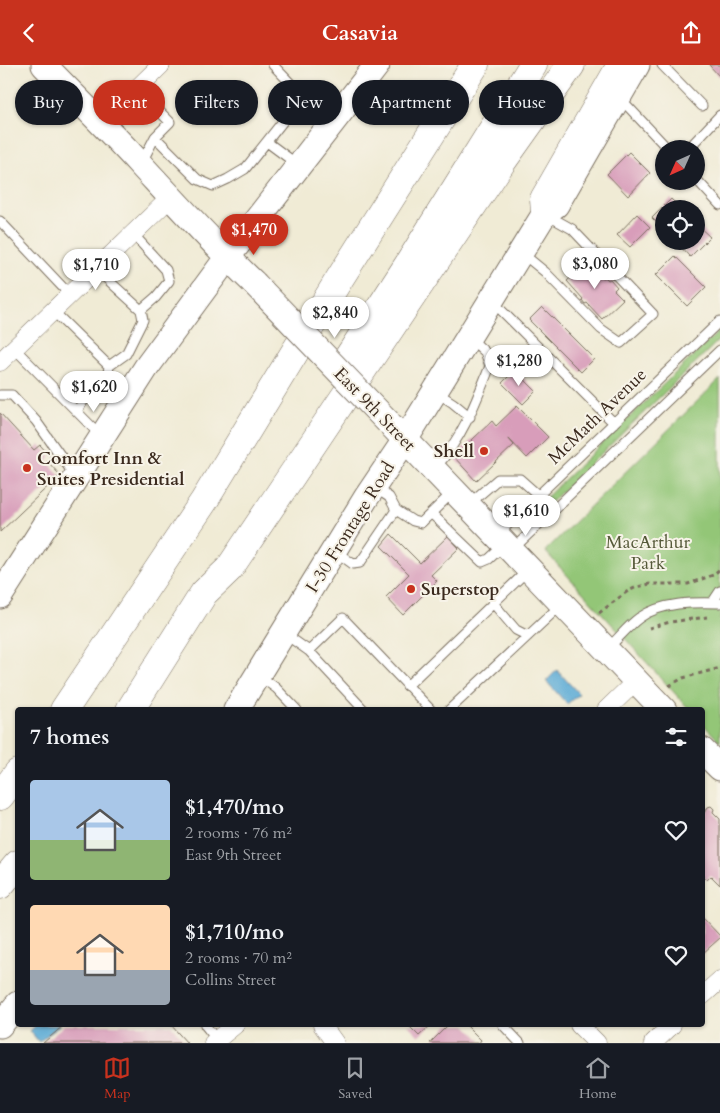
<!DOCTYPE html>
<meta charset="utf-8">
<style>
:root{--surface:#171b24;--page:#20242c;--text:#f1f3f6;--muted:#9ea1a6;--line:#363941;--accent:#c8321e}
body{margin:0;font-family:Cardo,serif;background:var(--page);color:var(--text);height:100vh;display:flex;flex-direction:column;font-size:19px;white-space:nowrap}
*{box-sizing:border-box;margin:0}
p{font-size:16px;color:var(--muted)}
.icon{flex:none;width:28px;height:28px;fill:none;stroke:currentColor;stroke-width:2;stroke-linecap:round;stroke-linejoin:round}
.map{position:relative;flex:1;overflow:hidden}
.sheet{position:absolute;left:15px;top:642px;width:690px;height:320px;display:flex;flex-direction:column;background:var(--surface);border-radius:5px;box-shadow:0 1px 4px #0004}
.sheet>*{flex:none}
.banner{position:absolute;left:15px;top:15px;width:690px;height:45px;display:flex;gap:10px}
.needle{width:32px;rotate:225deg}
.fabs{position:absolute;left:655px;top:75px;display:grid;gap:10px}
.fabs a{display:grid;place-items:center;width:50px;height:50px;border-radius:50%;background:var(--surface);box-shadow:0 1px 4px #0004;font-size:25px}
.price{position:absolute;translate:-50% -42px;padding:0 11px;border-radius:18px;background:#fff;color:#222;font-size:16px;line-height:32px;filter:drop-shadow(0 1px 2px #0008)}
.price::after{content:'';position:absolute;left:50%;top:30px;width:15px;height:11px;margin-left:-8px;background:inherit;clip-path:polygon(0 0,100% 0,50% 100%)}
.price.selected{background:var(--accent);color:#fff}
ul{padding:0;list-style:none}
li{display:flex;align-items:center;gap:15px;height:125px;padding:0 15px}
li span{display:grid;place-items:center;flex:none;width:140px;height:100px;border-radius:5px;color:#555}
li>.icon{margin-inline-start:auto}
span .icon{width:60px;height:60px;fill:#fffc;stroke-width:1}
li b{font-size:21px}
h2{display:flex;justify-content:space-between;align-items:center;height:60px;padding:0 15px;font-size:21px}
.pill{padding:0 18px;border-radius:22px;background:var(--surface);box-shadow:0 1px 4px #0004;font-size:18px;line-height:45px}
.pill.selected{background:var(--accent);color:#fff}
header{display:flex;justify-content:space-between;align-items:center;height:65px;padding:0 15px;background:var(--accent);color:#fff;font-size:22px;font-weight:600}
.dock{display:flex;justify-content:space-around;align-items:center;height:70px;border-top:1px solid var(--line);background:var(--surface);font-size:14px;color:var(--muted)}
.dock a{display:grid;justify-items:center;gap:2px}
.dock .selected{color:var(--accent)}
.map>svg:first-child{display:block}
.green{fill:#93c677;stroke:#67784a}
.water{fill:#5babd5;stroke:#4b6a7a}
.building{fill:#d89dba}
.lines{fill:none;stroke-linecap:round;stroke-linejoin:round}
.service-casing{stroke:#7a6e5e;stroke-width:11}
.minor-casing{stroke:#7a6e5e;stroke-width:19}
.secondary-casing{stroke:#7a6e5e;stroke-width:27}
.motorway-casing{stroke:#7a6e5e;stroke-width:29}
.path{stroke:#7a6e5e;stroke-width:3;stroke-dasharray:4 4;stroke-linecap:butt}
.service{stroke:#fff;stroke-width:9}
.minor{stroke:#fff;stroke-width:18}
.secondary{stroke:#fff;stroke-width:25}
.motorway{stroke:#fff;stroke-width:28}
.secondary-bridge-casing{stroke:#7a6e5e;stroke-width:27;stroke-linecap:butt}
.secondary-bridge{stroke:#fff;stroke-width:25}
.poi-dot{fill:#c8321e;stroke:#f7f3e8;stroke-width:2}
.labels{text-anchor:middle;stroke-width:4;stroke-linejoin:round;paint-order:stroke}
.street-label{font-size:18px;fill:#3b2a1e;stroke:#f7f3e8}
.poi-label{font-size:18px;font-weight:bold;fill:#3b2a1e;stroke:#f7f3e8;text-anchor:start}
.park-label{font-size:18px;fill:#555939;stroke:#f7f3e8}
</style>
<header><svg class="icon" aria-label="back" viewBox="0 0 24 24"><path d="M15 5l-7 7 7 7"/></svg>Casavia<svg class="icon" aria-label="share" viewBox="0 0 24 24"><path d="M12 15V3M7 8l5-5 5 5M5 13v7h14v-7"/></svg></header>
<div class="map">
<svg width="720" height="978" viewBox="0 0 720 978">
<rect width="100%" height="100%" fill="#f7f3e8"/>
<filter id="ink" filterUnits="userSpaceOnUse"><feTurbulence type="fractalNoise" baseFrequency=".02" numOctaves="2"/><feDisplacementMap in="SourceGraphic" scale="10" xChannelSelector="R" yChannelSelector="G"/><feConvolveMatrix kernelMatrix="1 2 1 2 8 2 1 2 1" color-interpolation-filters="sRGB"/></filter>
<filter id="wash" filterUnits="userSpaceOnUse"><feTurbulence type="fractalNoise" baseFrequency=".0096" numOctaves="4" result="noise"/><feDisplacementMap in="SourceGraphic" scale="20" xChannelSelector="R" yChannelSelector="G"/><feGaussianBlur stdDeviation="1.12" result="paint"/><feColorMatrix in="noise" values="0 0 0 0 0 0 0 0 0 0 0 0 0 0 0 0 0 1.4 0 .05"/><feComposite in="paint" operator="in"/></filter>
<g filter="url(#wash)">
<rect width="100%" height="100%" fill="#f0ebd5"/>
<path class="green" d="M 720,265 L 720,274 L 540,448 L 535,443 Z
M 720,314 L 720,677 L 703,659 L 702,645 L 690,645 L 545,486 Z"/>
<path class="water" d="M 557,605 L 579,629 L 567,639 L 546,616 Z
M 36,960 L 60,960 L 39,977 L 30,966 Z"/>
<g id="blocks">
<path class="building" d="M 709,0 L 720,0 L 720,12 Z
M 629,87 L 650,108 L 628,131 L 607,109 Z
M 671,134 L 681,144 L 664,144 L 664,165 L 652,153 Z
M 637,149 L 650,162 L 630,182 L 617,170 Z
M 696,159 L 710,172 L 690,192 L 675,176 L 696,176 Z
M 675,191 L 706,222 L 687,241 L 656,210 Z
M 588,197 L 603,213 L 605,212 L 608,215 L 610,214 L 617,222 L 614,225 L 623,234 L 602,254 L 587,238 L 585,239 L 582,235 L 583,234 L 567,216 Z
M 542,242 L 594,294 L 581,307 L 529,255 Z
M 515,305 L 536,326 L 523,339 L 502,318 Z
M 517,341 L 548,372 L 527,393 L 508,373 L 514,380 L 476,416 L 454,392 L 492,356 L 496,361 Z
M 0,348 L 34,385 L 40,380 L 51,392 L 47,396 L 60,410 L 0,467 Z
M 391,469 L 420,498 L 448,471 L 459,483 L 431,510 L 437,516 L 403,550 L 386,532 L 409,509 L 381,481 Z
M 711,741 L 714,744 L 713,747 L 720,754 L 720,820 L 711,811 L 707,815 L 702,810 L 702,747 L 704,748 L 708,742 Z
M 702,852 L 720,871 L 720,873 L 702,889 Z
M 64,960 L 171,960 L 187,978 L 43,978 Z
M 408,960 L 431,960 L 419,971 Z
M 448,960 L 466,960 L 481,975 L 479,978 L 430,978 Z"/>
</g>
</g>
<g filter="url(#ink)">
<use href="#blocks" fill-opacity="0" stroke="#7a6e5e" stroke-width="1"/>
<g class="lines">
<g class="service-casing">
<path id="service" d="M 662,0 L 702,41
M 137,24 L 170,57 L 155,72 L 197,114 L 213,121 L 228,114 L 245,104 L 299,36 L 297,25 L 273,0
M 620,33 L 668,84
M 267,77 L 298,100
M 688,84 L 720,50
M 142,97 L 155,72
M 696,114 L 720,140
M 0,156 L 70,230
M 133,169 L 166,205 L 169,216 L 156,232 L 141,245
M 523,189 L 545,207 L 601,264 L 621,278 L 653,249 L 572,164 L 547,150
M 96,204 L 141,245 L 143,255 L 126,289 L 109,301
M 492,236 L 614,358
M 53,246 L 109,301 L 108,308 L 93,321 L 77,346
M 14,283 L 100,370
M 436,327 L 453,338 L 470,352
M 0,330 L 12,330 L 36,356 L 75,411
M 435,403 C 462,374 476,337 490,301 L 485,287 L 470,273
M 469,439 L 498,414 L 520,414 L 538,430
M 396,445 L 413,456 L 421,458 L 454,426
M 431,448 L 482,497 L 489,494 L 505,479
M 498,469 L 720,256
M 513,484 L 720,285
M 335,486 L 353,499 L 360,498 L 396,445 L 389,432 L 375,423
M 493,538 L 516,565 L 528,571
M 712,538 L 720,526
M 285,569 L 309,586
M 608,583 C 618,574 628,561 639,553 C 661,537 694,537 720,538
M 258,610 L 276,623 L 297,645
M 407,621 L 529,504
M 364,645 L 309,586 L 343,553 L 431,645
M 449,645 L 562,539
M 205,960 L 217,975
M 503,960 L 520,978"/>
</g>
<g class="minor-casing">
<path id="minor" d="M 102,58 L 161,0
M 0,297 L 170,133
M 606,645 L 636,616
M 702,931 L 720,915
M 322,960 L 335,978
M 579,960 L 597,978
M 213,978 L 235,960
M 653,978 L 672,960"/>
</g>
<g class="secondary-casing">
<path id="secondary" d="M 44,0 C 76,33 109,65 140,99 C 177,139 214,180 254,218
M 393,362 L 664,645
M 0,531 L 146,303 L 227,193 L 377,0
M 236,645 L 366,433 L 405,375 L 545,148 L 556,140 L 637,0
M 702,685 L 720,703
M 0,960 L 18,939"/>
</g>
<g class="motorway-casing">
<path id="motorway" d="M 545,148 L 544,134 L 621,0
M 340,305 L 408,200 L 533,0
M 64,645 L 204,436 L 340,213 L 475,0
M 130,645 L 204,528 L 229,504 L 502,97 L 571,0
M 0,731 L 18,708
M 0,820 L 18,799"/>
</g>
<path class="path" d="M 599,548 L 628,526 L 637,522 L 650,519 L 688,519 L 713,510 L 720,504
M 649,563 L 670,557 L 707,552
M 669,621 L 683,613 L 720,603"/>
<use href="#service" class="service"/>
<use href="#minor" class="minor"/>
<use href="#secondary" class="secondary"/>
<use href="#motorway" class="motorway"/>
<g class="secondary-bridge-casing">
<path id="secondary-bridge" d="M 254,218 L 388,357"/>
</g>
<use href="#secondary-bridge" class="secondary-bridge"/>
</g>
</g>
<g class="poi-dot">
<circle cx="484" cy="386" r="5"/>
<circle cx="27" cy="403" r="5"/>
<circle cx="411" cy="524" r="5"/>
</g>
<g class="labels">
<g class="street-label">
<text transform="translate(375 344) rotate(46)" y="6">East 9th Street</text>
<text transform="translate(597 351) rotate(-44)" y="6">McMath Avenue</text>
<text transform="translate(350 462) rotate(-58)" y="6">I-30 Frontage Road</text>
</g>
<g class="poi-label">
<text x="474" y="392" text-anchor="end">Shell</text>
<text x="37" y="399">Comfort Inn &amp;<tspan x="37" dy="21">Suites Presidential</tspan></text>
<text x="421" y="530">Superstop</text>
</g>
<g class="park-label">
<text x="648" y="483">MacArthur<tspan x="648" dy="21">Park</tspan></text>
</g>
</g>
</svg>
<div class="fabs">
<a><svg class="needle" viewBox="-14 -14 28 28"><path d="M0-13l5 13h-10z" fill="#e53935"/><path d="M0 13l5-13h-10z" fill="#9ea1a6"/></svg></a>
<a><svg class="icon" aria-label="locate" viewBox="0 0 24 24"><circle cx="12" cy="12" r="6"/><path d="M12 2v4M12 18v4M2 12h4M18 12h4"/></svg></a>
</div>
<b class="price selected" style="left:254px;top:191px">$1,470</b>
<b class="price" style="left:595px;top:225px">$3,080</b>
<b class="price" style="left:96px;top:226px">$1,710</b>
<b class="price" style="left:335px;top:274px">$2,840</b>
<b class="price" style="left:519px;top:322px">$1,280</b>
<b class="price" style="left:94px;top:348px">$1,620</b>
<b class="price" style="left:526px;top:472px">$1,610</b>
<div class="banner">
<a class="pill">Buy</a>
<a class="pill selected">Rent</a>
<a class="pill">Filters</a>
<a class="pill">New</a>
<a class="pill">Apartment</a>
<a class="pill">House</a>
</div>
<section class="sheet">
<h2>7 homes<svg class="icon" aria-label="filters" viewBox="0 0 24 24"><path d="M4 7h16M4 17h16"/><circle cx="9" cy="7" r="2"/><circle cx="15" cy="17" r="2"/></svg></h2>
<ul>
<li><span style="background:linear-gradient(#a9c7e8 60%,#8fb573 0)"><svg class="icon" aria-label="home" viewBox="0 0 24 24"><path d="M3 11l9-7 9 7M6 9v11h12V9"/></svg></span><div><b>$1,470/mo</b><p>2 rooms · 76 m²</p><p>East 9th Street</p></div><svg class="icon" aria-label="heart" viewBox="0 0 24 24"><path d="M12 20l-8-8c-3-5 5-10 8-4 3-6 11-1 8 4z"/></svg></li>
<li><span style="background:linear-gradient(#ffd9b3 65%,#9aa5b1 0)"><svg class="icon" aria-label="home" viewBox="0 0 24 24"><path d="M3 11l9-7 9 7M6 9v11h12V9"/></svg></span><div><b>$1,710/mo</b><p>2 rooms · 70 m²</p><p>Collins Street</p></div><svg class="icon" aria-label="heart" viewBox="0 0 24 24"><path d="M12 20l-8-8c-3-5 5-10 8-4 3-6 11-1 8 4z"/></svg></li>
</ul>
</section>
</div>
<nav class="dock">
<a class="selected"><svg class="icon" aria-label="map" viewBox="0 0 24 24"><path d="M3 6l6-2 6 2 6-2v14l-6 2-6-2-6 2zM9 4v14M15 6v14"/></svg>Map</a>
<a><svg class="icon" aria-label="saved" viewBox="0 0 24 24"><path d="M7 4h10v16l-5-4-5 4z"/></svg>Saved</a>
<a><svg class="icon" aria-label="home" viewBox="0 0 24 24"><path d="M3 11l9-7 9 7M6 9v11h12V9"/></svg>Home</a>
</nav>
